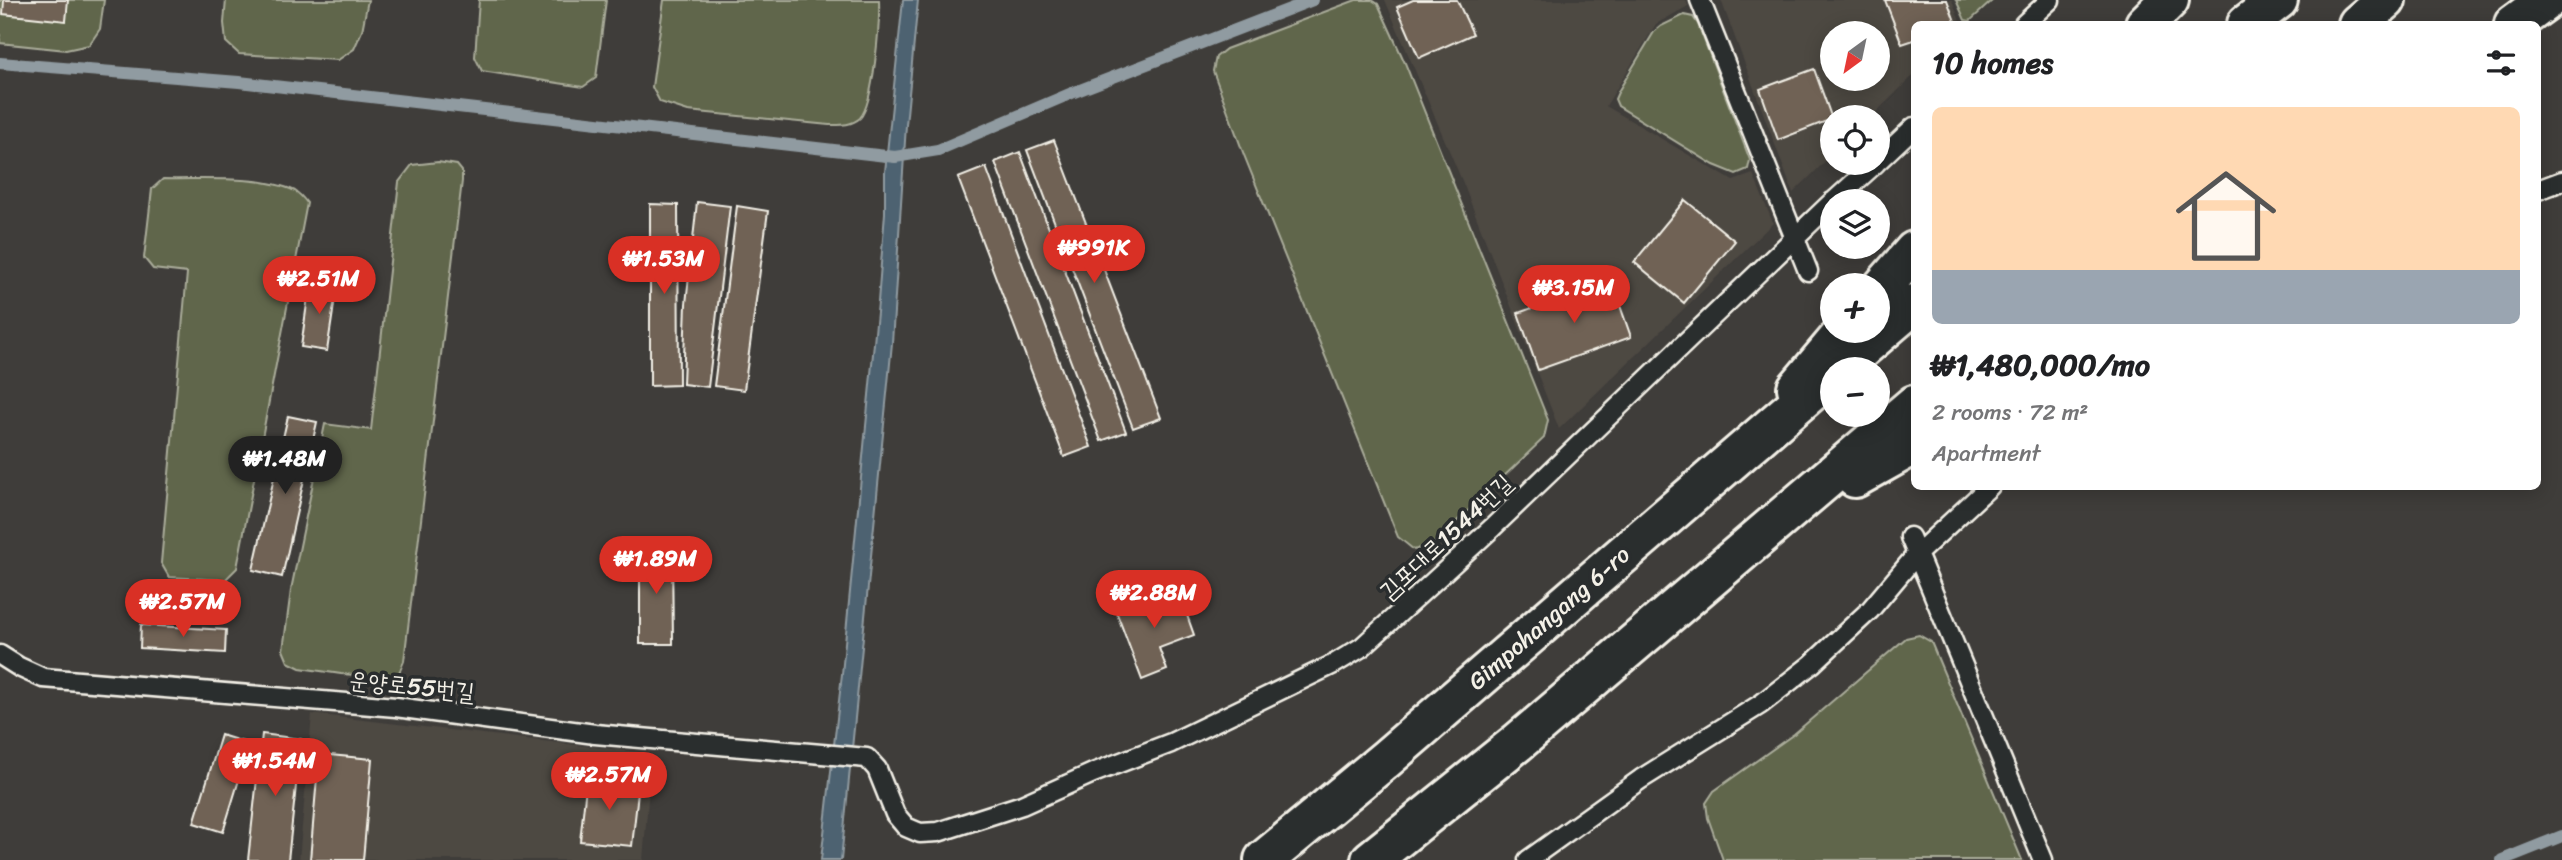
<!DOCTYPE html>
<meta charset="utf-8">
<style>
:root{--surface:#fff;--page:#f2f2f2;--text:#202124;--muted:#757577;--line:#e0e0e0;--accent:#d93025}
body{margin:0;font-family:Sriracha,"Poor Story",sans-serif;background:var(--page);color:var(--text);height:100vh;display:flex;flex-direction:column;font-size:26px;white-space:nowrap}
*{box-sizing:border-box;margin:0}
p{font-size:23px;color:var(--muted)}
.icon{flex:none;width:38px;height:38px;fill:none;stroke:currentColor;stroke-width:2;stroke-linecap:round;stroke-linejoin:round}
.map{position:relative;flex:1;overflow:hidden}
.details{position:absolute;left:1911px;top:21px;width:630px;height:469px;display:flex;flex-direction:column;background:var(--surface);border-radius:10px;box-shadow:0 4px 18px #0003}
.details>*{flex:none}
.needle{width:46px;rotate:213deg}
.tools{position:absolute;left:1820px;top:21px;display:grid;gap:14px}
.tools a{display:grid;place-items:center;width:70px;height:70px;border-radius:50%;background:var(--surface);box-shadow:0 4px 18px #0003;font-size:35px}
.price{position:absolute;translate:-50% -60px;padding:0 16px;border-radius:24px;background:var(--accent);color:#fff;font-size:23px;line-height:46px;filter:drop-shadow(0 2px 4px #0008)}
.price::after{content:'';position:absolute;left:50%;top:42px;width:21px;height:16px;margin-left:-10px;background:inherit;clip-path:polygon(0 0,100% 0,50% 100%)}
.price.current{background:#222;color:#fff}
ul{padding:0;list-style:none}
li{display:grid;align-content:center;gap:14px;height:371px;padding:0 21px}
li+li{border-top:2px solid var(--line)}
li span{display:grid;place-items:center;height:217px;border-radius:10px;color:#555}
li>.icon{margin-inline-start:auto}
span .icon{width:126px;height:126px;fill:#fffc;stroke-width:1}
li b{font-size:30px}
h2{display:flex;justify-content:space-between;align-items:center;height:84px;padding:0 21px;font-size:30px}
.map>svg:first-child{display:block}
.built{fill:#4d4842;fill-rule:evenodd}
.green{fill:#60664c;stroke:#aaac9a;stroke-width:2}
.water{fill:#4d6271;stroke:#909ba1;stroke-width:2}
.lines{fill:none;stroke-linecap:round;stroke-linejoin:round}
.stream{stroke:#909ba1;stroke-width:12}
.building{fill:#6f6255;stroke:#f4f1e8;stroke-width:2}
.service-casing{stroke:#f4f1e8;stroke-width:23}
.tertiary-casing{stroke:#f4f1e8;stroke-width:44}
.service{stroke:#2a2d2e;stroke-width:18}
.tertiary{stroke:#2a2d2e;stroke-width:38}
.labels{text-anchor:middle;stroke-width:7;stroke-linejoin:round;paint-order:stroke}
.street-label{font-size:24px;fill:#f4f1e8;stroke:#2a2d2e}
</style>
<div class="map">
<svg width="2562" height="860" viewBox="0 0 2562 860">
<rect width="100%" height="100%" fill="#3f3d3a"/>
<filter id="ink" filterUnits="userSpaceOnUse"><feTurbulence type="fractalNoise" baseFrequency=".0143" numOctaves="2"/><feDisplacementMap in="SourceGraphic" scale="14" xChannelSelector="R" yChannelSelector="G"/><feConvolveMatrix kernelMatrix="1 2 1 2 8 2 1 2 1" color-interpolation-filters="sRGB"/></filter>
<g filter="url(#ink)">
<path class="built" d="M 1385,0 L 1686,0 L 1688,6 L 1656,24 L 1606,106 L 1733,181 L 1753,174 L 1773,223 L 1559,429 L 1463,183 Z
M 1721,0 L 1952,0 L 1961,24 L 1914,24 L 1914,75 L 1871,117 L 1832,117 L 1832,155 L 1793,193 ZM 1832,33 L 1878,33 L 1878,79 L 1832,79 Z
M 312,714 L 638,752 L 651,765 L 643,860 L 299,860 Z"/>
<path class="green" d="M 0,0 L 104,0 L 100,29 L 89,45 L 66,50 L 0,43 Z
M 226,0 L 368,0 L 362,31 L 354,49 L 338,60 L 239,54 L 226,42 L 224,23 Z
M 479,0 L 606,0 L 596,78 L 583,87 L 482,71 L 475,57 Z
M 664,0 L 879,0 C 880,22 874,103 860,118 C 851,126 840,125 829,125 L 688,111 L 660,102 L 652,87 Z
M 1356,0 L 1372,0 L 1378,4 L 1405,63 L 1548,420 L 1544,438 L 1433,544 L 1414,550 L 1398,537 L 1244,155 L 1213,71 L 1216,57 L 1226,49 Z
M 1956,0 L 1993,0 L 1970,21 L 1965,20 Z
M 1684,15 L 1693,17 L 1698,24 L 1750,160 L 1748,169 L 1736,174 L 1714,165 L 1618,106 L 1615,99 L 1619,90 L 1654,32 L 1661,26 Z
M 438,162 L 457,165 L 462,171 L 462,181 L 404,661 L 399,673 L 387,677 L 341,674 L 300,668 L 288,662 L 283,650 L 291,590 L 325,424 L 371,430 L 399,182 L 412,165 Z
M 163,179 C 200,180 262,175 295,191 C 300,194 304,199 307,203 L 237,568 L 225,580 L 169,577 L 161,563 L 187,273 L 153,269 L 144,258 L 152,189 Z
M 1919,635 L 1931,642 L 2022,860 L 1723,860 L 1708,818 L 1706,803 L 1714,791 L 1794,734 L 1906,638 Z"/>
<path class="water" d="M 903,0 L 918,0 L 906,125 L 892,343 L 841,860 L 821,860 L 842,674 L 878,302 L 885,213 L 885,172 Z"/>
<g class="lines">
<path class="stream" d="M 0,63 L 239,82 L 895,157 L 938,150 L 1072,93 L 1313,0
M 2502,860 L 2562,836"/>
</g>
<path class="building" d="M 4,0 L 68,0 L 66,21 L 3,14 Z
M 1413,0 L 1457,0 L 1473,34 L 1419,58 L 1397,7 Z
M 1885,0 L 1947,0 L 1956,24 L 1914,24 L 1914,40 L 1902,44 Z
M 1814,69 L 1832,119 L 1778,140 L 1760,89 Z
M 1054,140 L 1161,418 L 1133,428 L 1027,150 Z
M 1020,152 L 1126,432 L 1101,441 L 995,162 Z
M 986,167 L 1091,447 L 1064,457 L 958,178 Z
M 1685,200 L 1735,241 L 1684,303 L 1634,262 Z
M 697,202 L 730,206 L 708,387 L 683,384 L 686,304 Z
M 650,204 L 678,205 L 679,385 L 650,386 Z
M 737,206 L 768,211 L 744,390 L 714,386 Z
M 1611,280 L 1631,337 L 1538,370 L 1518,313 Z
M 310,282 L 337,285 L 327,351 L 301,347 Z
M 288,416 L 317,422 L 282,577 L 253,570 Z
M 640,548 L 672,548 L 673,644 L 640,644 Z
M 1178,590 L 1194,635 L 1159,648 L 1167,670 L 1142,680 L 1116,611 Z
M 141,625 L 226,630 L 225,653 L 140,648 Z
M 262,734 L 301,739 L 288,860 L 248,860 Z
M 221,735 L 250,744 L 223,832 L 194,823 Z
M 319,754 L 372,759 L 363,860 L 310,860 Z
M 587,777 L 639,783 L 632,846 L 580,841 Z"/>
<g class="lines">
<g class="service-casing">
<path id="service" d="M 1700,0 L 1808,271
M 2024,24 L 2050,0
M 1878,161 L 1914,127
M 2538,190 L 2562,181
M 1834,201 L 1876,163
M 1910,537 L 2043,860
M 0,655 L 19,667 L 43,678 L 396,707 L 595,734 L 867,758 L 877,769 L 895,814 L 906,827 L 920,833 L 938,832 L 1022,805 L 1093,773 L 1171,743 L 1334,664 L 1362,647 L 1492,528 L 1832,202
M 1528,860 L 1641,779 L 1761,704 L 1812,664 L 1870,610 L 1917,554 L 1990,486"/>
</g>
<g class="tertiary-casing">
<path id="tertiary" d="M 2145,24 L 2169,0
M 2247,24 L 2278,0
M 2358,24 L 2386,0
M 2514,24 L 2547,0
M 1878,292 L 1914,251
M 1838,369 L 1914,304
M 1797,388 L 1845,331
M 1855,478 L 1914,445
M 1264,860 L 1386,759 L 1832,374
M 1371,860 L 1517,743 L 1914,405"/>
</g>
<use href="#service" class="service"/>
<use href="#tertiary" class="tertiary"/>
</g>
</g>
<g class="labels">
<g class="street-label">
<text transform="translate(1446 537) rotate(-43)" y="8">김포대로1544번길</text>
<text transform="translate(1549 618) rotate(-41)" y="8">Gimpohangang 6-ro</text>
<text transform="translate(412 686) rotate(6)" y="8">운양로55번길</text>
</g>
</g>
</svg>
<div class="tools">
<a><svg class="needle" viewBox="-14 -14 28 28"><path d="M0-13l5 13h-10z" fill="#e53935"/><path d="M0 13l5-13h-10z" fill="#757577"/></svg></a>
<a><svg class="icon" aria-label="locate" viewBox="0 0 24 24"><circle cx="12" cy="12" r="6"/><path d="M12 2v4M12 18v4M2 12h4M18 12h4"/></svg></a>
<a><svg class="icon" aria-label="layers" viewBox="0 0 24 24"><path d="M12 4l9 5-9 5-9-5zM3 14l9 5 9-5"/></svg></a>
<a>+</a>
<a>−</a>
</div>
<b class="price" style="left:1094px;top:285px">₩991K</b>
<b class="price" style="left:664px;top:296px">₩1.53M</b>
<b class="price" style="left:319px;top:316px">₩2.51M</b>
<b class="price" style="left:1574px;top:325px">₩3.15M</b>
<b class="price current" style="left:285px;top:496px">₩1.48M</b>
<b class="price" style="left:656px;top:596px">₩1.89M</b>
<b class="price" style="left:1154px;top:630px">₩2.88M</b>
<b class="price" style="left:183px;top:639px">₩2.57M</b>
<b class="price" style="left:275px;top:798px">₩1.54M</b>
<b class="price" style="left:609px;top:812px">₩2.57M</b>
<section class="details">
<h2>10 homes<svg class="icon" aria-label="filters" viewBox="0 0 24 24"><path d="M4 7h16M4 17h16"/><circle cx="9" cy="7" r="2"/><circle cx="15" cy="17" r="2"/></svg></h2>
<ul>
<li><span style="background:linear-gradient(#ffd9b3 75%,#9aa5b1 0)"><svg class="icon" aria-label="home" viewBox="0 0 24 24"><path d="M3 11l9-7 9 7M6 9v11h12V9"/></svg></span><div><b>₩1,480,000/mo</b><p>2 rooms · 72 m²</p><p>Apartment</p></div></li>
</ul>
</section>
</div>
